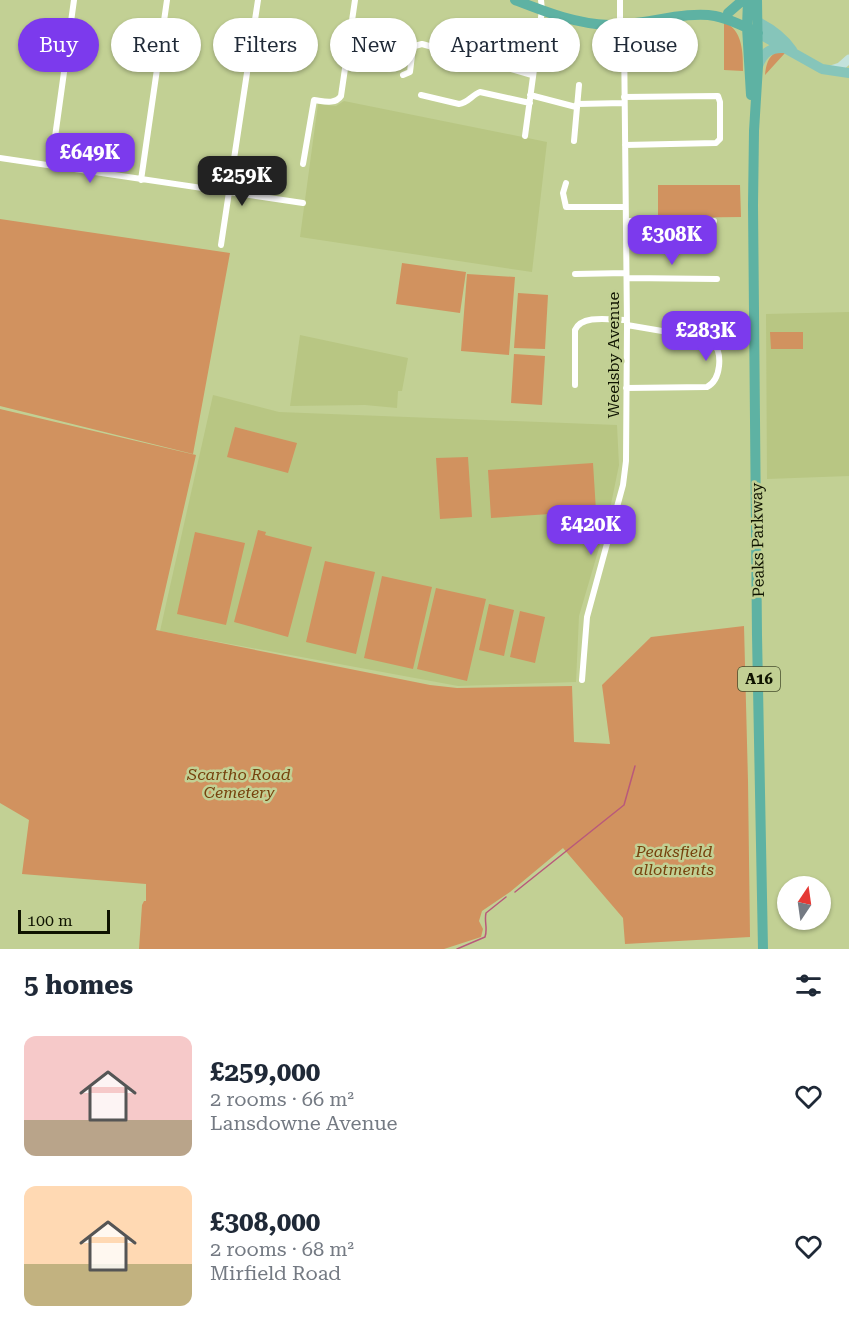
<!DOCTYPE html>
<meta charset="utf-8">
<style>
:root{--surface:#fff;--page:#f6f6f7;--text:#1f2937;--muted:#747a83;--accent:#7c3aed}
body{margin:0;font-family:"Roboto Serif",serif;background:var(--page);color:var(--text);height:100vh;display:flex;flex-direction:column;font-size:22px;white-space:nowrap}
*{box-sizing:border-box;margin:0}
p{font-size:20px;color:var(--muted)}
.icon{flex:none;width:33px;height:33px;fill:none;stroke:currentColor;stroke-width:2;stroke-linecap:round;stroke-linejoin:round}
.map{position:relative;height:949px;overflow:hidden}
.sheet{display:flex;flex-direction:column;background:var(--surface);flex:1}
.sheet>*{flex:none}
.hud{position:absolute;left:18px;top:18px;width:813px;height:54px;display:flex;gap:12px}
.needle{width:39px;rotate:13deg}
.tools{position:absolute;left:777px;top:876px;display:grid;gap:12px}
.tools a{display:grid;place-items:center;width:54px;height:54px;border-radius:50%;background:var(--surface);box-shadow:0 2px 4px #0004;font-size:30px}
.scale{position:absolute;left:18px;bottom:15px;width:92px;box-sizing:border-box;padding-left:6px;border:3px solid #0f1300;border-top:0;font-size:16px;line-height:21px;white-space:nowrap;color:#0f1300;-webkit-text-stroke:4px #c2d094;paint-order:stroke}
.price{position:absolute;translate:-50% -51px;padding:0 14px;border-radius:12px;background:var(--accent);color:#fff;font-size:20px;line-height:39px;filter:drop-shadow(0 2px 3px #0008)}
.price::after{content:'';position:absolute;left:50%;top:36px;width:18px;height:14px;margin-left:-9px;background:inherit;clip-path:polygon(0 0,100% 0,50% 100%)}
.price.on{background:#222;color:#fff}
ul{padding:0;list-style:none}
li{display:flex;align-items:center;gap:18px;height:150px;padding:0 24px}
li span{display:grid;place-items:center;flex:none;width:168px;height:120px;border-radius:12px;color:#555}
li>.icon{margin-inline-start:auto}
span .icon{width:72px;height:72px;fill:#fffc;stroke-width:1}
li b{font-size:26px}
h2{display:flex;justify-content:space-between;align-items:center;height:72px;padding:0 24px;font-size:26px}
.chip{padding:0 21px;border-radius:27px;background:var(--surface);box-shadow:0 2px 4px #0004;font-size:21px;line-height:54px}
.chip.on{background:var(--accent);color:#fff}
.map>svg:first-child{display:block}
.built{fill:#b8c683}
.green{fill:#d1925f}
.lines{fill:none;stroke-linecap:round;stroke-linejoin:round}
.stream{stroke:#b9597b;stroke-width:1.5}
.minor{stroke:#fff;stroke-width:6}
.secondary{stroke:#c3e2dc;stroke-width:9}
.primary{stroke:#86c5ba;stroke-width:10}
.trunk{stroke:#5eb2a3;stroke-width:10}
.labels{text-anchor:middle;stroke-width:5;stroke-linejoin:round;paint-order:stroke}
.shield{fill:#c2d094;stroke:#454c2c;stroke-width:1.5}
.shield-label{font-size:15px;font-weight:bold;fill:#0f1300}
.street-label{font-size:16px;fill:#0f1300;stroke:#c2d094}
.park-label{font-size:16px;font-style:italic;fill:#76420d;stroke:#c2d094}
</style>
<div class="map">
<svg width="849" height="949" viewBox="0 0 849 949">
<rect width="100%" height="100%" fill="#c2d094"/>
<path class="built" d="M 344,101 L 547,142 L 532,272 L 300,237 L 318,104 L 336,106 Z
M 849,312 L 849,476 L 767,479 L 766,314 Z
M 300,335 L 408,358 L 402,391 L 398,391 L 397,408 L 365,405 L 290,406 Z
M 213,395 L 279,412 L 617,425 L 619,465 L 609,514 L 579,616 L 576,682 L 458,686 L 160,631 Z"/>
<path class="green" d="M 724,22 C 743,30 743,53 743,71 L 724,70 Z
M 777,52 L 785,53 L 765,75 C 766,65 768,56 777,52 Z
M 658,185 L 740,185 L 741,217 L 658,218 Z
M 0,219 L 230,253 L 193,454 L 0,406 Z
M 402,263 L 466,272 L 460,313 L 396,304 Z
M 467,274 L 515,277 L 509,355 L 461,351 Z
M 518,293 L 548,295 L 545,349 L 514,348 Z
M 770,332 L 803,332 L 803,349 L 771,349 Z
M 514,354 L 545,356 L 542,405 L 511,403 Z
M 0,409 L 196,455 L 156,630 L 430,685 L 457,688 L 572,686 L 574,742 L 610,744 L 602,685 L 651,637 L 744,626 L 748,781 L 750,937 L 625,944 L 623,918 L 563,848 L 510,892 L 482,911 L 479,921 L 483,929 L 481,937 L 444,949 L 139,949 L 142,905 L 144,901 L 146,901 L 146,884 L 22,874 L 29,820 L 0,803 Z
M 235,427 L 297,443 L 288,473 L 227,457 Z
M 468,457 L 472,517 L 440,519 L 436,458 Z
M 593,463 L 596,511 L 491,518 L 488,470 Z
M 258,530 L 266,532 L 265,535 L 312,547 L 288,637 L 234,622 Z
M 195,532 L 245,543 L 226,625 L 177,614 Z
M 325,561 L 375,572 L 356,654 L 306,642 Z
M 382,576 L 432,587 L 413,669 L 364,658 Z
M 436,588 L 486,599 L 467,681 L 417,669 Z
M 489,604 L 514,610 L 504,656 L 479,650 Z
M 520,611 L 545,617 L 535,663 L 510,657 Z"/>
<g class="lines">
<path class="stream" d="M 515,892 L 624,805 L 635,766
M 457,949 L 485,937 C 488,928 484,922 486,913 L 506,897"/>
<path class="minor" d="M 349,43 L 396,51 L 422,44 L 532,75
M 403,75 L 410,72 L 413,47
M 421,95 L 459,104 C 468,103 472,95 480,92 L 530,103
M 530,95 L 576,107
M 624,97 L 718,96 L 720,102 L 720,139 L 716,143 L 625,145
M 577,104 L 624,103
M 525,136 L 542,10 L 541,0
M 574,141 L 579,85
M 0,158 L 303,203
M 303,164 L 314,100 C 323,101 335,105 341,96 L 355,0
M 51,166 L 74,0
M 141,180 L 167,0
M 566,183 L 563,193 L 566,207 L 625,207
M 626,221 L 714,221
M 221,245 L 258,0
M 575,274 L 626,273
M 627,278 L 717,279
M 575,385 L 575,330 C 582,314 611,320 627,320
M 626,388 L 707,387 C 721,380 723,353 713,343 L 703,338 L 627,325
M 582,680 L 587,617 L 623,485 L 626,461 L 627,325 L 624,34 L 620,24 L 620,0"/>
<path class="secondary" d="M 831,70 L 840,67 L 849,59"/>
<path class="primary" d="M 758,22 C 772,29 783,37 792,50
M 758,33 L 822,69 L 849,73
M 758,66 C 763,53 770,47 784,48"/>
<path class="trunk" d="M 515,0 C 546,12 576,24 609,25 C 641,26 687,10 715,16 C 729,19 744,26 758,33
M 748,0 L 747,27 L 751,95
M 757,0 L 758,66 L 754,131 L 753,205 L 757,635 L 763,949
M 728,13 L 743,0"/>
</g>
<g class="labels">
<rect class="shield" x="738" y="667" width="42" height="24" rx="4.5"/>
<g class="shield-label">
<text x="759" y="684">A16</text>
</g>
<g class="street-label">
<text transform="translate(613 355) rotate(-90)" y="6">Weelsby Avenue</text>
<text transform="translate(757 540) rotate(-91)" y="6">Peaks Parkway</text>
</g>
<g class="park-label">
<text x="239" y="780">Scartho Road<tspan x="239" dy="18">Cemetery</tspan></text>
<text x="674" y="857">Peaksfield<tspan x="674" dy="18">allotments</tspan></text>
</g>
</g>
</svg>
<div class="tools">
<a><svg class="needle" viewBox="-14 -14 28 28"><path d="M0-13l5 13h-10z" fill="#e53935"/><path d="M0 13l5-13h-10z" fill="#747a83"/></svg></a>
</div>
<div class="scale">100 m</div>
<b class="price" style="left:90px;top:184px">£649K</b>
<b class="price on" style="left:242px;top:207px">£259K</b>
<b class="price" style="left:672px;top:266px">£308K</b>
<b class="price" style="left:706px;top:362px">£283K</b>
<b class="price" style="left:591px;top:556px">£420K</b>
<div class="hud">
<a class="chip on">Buy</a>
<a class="chip">Rent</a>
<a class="chip">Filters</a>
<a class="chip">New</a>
<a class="chip">Apartment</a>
<a class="chip">House</a>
</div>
</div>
<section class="sheet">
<h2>5 homes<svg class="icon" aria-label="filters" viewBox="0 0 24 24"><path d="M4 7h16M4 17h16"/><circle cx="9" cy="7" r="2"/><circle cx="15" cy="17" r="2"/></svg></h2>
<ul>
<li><span style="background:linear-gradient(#f6c9c9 70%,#b9a48a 0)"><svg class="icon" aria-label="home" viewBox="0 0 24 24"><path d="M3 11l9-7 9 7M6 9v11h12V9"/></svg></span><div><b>£259,000</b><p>2 rooms · 66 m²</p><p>Lansdowne Avenue</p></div><svg class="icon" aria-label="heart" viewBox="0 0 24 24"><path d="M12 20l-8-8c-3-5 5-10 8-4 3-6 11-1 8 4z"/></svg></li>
<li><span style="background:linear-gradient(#ffd9b3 65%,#c2b280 0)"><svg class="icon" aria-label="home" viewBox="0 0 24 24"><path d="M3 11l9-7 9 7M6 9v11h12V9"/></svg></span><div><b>£308,000</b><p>2 rooms · 68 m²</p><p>Mirfield Road</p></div><svg class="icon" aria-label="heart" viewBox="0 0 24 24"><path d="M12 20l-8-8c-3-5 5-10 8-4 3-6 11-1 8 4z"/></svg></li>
</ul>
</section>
